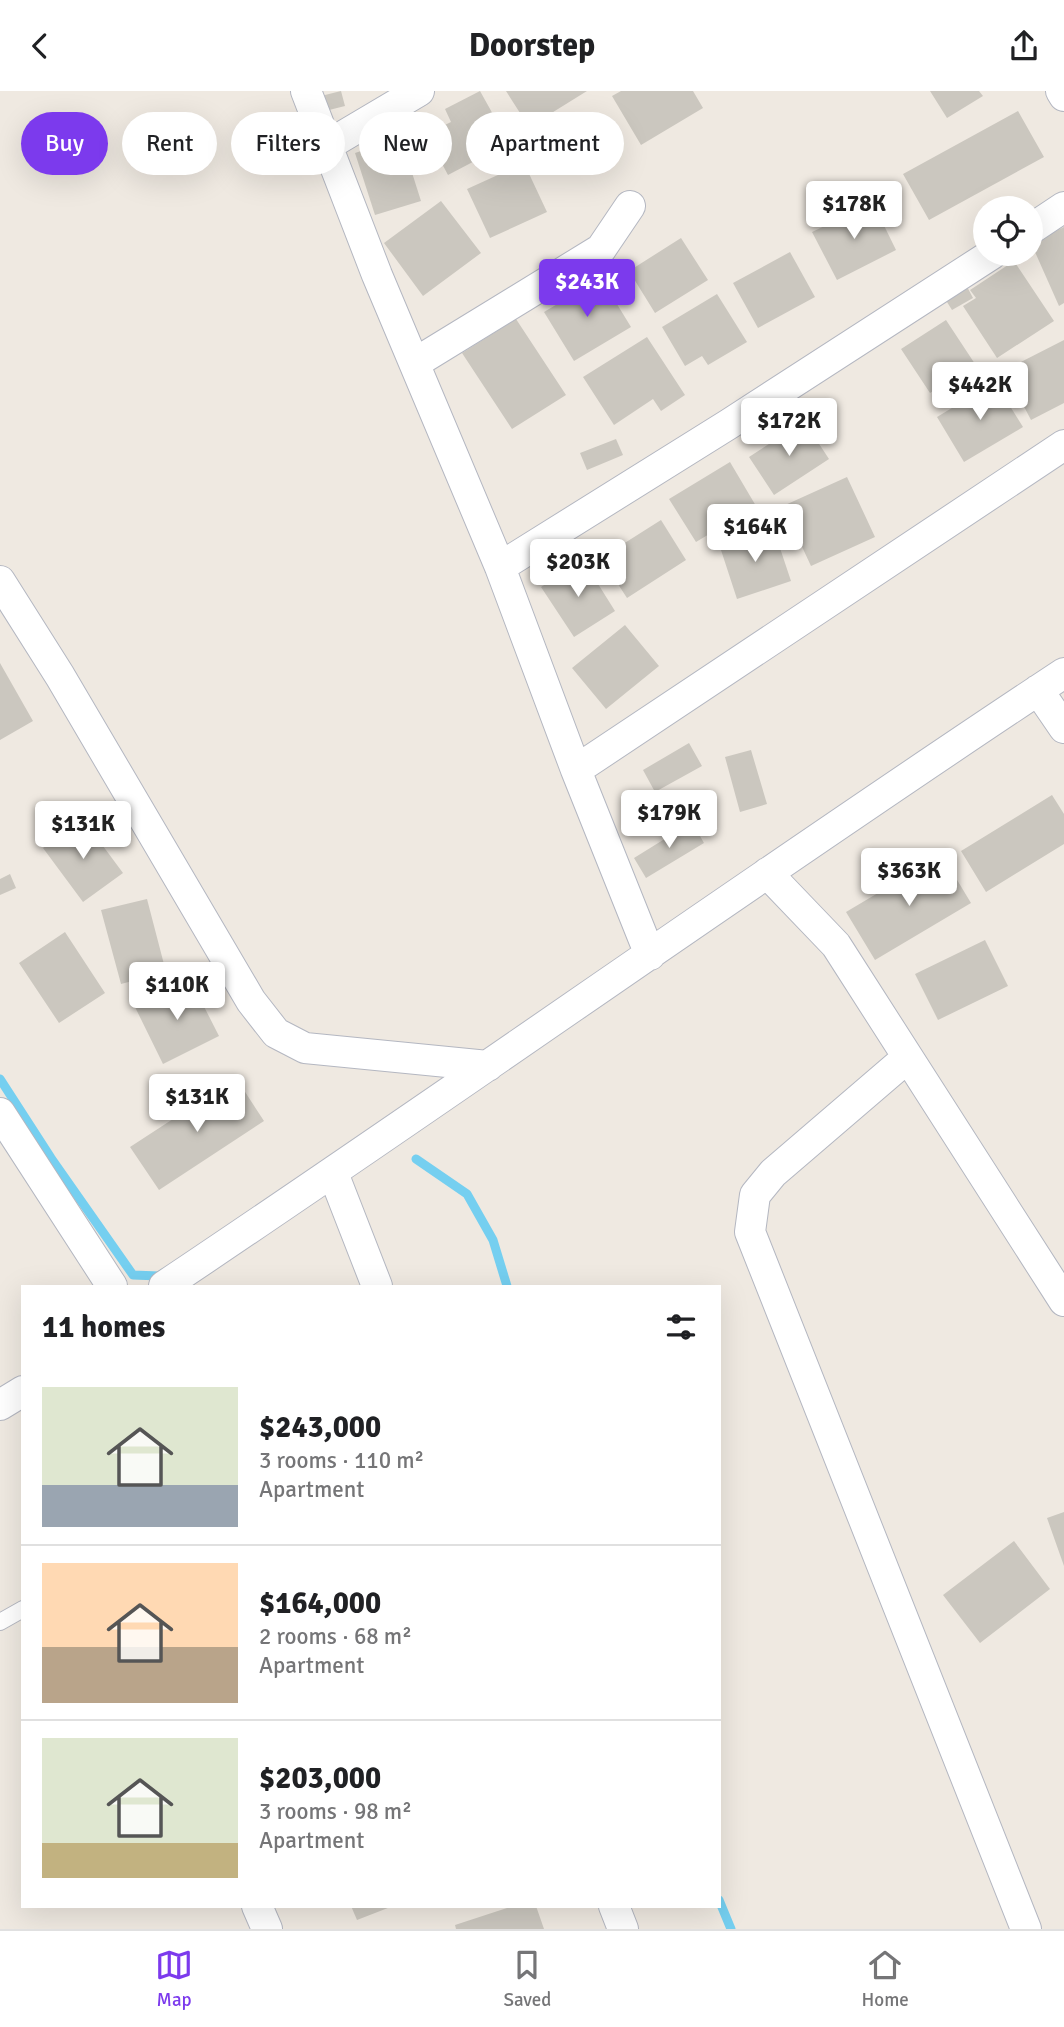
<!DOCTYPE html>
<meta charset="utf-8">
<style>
:root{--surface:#fff;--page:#f2f2f2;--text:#202124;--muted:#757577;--line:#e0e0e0;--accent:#7c3aed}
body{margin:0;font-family:Signika,sans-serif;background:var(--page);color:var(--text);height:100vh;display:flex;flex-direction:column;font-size:26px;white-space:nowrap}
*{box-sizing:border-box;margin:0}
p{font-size:23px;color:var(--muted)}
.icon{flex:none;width:38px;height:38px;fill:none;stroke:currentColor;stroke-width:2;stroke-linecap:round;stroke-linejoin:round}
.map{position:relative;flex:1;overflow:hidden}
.panel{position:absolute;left:21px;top:1194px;width:700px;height:623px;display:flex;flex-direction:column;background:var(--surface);border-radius:0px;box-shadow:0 7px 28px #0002}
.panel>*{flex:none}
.hud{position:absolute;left:21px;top:21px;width:700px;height:63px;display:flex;gap:14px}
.fabs{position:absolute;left:973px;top:105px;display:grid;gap:14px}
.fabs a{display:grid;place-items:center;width:70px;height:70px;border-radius:50%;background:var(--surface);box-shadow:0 7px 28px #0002;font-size:35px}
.price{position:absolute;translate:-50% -60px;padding:0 16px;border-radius:7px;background:#fff;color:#222;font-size:23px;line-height:46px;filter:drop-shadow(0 2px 4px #0008)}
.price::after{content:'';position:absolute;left:50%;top:42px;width:21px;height:16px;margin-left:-10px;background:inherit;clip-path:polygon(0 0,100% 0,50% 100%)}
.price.selected{background:var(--accent);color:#fff}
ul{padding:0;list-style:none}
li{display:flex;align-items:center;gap:21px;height:175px;padding:0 21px}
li+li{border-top:2px solid var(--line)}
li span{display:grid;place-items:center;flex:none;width:196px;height:140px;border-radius:0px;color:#555}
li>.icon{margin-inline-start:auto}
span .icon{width:84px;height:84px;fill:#fffc;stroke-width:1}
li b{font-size:30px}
h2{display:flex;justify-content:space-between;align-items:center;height:84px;padding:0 21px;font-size:30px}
.tag{padding:0 24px;border-radius:32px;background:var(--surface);box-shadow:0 7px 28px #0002;font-size:24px;line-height:63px}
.tag.selected{background:var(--accent);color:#fff}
header{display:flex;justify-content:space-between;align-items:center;height:91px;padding:0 21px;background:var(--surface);font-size:32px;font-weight:700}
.tabs{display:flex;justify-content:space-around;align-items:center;height:98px;border-top:2px solid var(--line);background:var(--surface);font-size:19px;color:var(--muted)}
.tabs a{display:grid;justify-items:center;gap:4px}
.tabs .selected{color:var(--accent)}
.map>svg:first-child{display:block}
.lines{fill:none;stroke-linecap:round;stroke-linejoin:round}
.stream{stroke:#75cff0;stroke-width:9}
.building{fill:#cbc7bf}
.service-casing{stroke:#b4b7c1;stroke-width:18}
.minor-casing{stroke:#b4b7c1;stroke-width:32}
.service{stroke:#fff;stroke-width:16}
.minor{stroke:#fff;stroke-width:30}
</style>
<header><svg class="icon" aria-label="back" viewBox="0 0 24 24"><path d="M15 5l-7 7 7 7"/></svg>Doorstep<svg class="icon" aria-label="share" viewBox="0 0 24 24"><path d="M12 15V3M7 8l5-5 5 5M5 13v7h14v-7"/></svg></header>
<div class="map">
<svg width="1064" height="1838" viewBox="0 0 1064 1838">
<rect width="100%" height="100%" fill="#efe9e1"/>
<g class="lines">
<path class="stream" d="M 0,988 L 51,1067 L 133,1184 L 159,1185 L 163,1182
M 416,1068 L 467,1103 L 493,1149 L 507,1195
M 719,1809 L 731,1838"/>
</g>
<path class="building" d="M 341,0 L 345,15 L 325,20 L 321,5 Z
M 480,0 L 509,52 L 448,84 L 426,43 L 451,31 L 445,18 Z
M 506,0 L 587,0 L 529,36 Z
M 621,0 L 693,0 L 703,17 L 641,54 L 612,5 Z
M 930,0 L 979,0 L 983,5 L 947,27 Z
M 1018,20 L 1044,66 L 929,129 L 903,83 Z
M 401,47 L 421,110 L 375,124 L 355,62 Z
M 524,72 L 547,121 L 490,147 L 467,98 Z
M 441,110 L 481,162 L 423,205 L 384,152 Z
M 873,112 L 896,159 L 837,189 L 812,141 Z
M 1064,136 L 1064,212 L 1059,215 L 1031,152 Z
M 681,147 L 708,189 L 655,222 L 629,180 Z
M 790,161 L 815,206 L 758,237 L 733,192 Z
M 1014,170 L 1054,230 L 997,267 L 963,215 L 976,207 L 970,199 Z
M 601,187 L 631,236 L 574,270 L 544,221 Z
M 964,190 L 973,207 L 952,219 L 942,203 Z
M 717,203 L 747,251 L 708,274 L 702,265 L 685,275 L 662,236 Z
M 516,228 L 566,304 L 512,338 L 462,262 Z
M 946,229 L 975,273 L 930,302 L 901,258 Z
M 647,246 L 685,304 L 661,320 L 653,308 L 614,334 L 583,286 Z
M 1064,249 L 1064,312 L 1031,329 L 1005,279 Z
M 995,291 L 1023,336 L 964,371 L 937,326 Z
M 804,330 L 829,368 L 774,404 L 749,366 Z
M 616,348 L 623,364 L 587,379 L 580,362 Z
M 730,371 L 756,415 L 696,451 L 669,408 Z
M 847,386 L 875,446 L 811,475 L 783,415 Z
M 661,429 L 686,469 L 627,507 L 601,467 Z
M 774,439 L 791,490 L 737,508 L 720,456 Z
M 583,469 L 615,520 L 574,546 L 541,496 Z
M 625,534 L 659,575 L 606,618 L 572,577 Z
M 0,572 L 33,630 L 0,649 Z
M 689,652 L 702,675 L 655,701 L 643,679 Z
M 751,659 L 767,713 L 740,721 L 725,666 Z
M 1052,704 L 1064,723 L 1064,753 L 986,801 L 961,760 Z
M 83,728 L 123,782 L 83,811 L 43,757 Z
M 692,731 L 704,752 L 646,787 L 634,767 Z
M 942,764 L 971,812 L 875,869 L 846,821 Z
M 10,783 L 16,797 L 0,804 L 0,788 Z
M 147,808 L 166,881 L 121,893 L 101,819 Z
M 65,841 L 105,902 L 59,932 L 19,872 Z
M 985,849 L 1008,895 L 938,929 L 915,883 Z
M 190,888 L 219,945 L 163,973 L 135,916 Z
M 236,987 L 264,1030 L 159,1099 L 130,1056 Z
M 1064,1421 L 1064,1475 L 1047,1427 Z
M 1014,1450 L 1050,1498 L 980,1552 L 943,1504 Z
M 351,1815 L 393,1815 L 357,1829 Z
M 513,1815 L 536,1815 L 544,1838 L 456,1838 L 455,1834 Z"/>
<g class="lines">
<g class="service-casing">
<path id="service" d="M 0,1531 L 23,1518"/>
</g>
<g class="minor-casing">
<path id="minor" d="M 306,0 L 377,184 L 500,476 L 576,679 L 650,864
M 1061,0 L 1064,5
M 328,54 L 419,0
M 1031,138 L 1064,116
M 415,272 L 601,158 L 630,115
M 500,476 L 729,333 L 992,163
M 0,490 L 60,585 L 251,910 L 276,942 L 305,957 L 488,975
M 1038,599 L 1064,637
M 576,679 L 1064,354
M 767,782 L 836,854 L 1064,1210
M 907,967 L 773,1082 L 755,1104 L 750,1141 L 1026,1838
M 0,1022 L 112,1195
M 333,1082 L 377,1195
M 164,1195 C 466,993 761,782 1064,582
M 0,1314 L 23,1300
M 257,1815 L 267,1838
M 614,1815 L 623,1838"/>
</g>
<use href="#service" class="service"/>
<use href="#minor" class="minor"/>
</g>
</svg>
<div class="fabs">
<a><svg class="icon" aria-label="locate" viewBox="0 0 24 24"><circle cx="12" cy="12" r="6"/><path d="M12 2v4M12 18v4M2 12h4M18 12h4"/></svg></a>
</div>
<b class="price" style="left:854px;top:150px">$178K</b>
<b class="price selected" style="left:587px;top:228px">$243K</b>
<b class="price" style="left:980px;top:331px">$442K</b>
<b class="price" style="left:789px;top:367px">$172K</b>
<b class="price" style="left:755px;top:473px">$164K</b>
<b class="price" style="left:578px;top:508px">$203K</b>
<b class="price" style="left:669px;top:759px">$179K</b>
<b class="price" style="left:83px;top:770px">$131K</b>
<b class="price" style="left:909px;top:817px">$363K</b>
<b class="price" style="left:177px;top:931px">$110K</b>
<b class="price" style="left:197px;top:1043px">$131K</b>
<div class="hud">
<a class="tag selected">Buy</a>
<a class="tag">Rent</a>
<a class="tag">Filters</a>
<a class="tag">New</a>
<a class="tag">Apartment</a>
</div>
<section class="panel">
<h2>11 homes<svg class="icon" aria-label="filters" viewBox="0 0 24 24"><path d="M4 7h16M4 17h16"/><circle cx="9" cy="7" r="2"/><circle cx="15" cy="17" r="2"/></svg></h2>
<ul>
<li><span style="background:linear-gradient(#dfe7d0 70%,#9aa5b1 0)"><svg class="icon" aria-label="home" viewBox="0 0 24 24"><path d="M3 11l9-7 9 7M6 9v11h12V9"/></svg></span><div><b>$243,000</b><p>3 rooms · 110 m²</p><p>Apartment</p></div></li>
<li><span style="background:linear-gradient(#ffd9b3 60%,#b9a48a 0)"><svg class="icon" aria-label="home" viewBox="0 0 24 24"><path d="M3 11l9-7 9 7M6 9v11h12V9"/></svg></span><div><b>$164,000</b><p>2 rooms · 68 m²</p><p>Apartment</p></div></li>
<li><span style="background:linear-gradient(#dfe7d0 75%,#c2b280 0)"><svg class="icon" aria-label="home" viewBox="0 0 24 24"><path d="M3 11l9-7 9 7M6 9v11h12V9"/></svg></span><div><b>$203,000</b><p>3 rooms · 98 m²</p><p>Apartment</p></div></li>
</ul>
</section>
</div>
<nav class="tabs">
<a class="selected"><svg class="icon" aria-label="map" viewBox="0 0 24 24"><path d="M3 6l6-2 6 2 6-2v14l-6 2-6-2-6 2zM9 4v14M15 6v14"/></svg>Map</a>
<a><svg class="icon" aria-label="saved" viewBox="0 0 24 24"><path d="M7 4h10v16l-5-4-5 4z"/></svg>Saved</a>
<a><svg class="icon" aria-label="home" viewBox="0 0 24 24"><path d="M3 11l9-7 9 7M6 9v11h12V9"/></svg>Home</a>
</nav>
